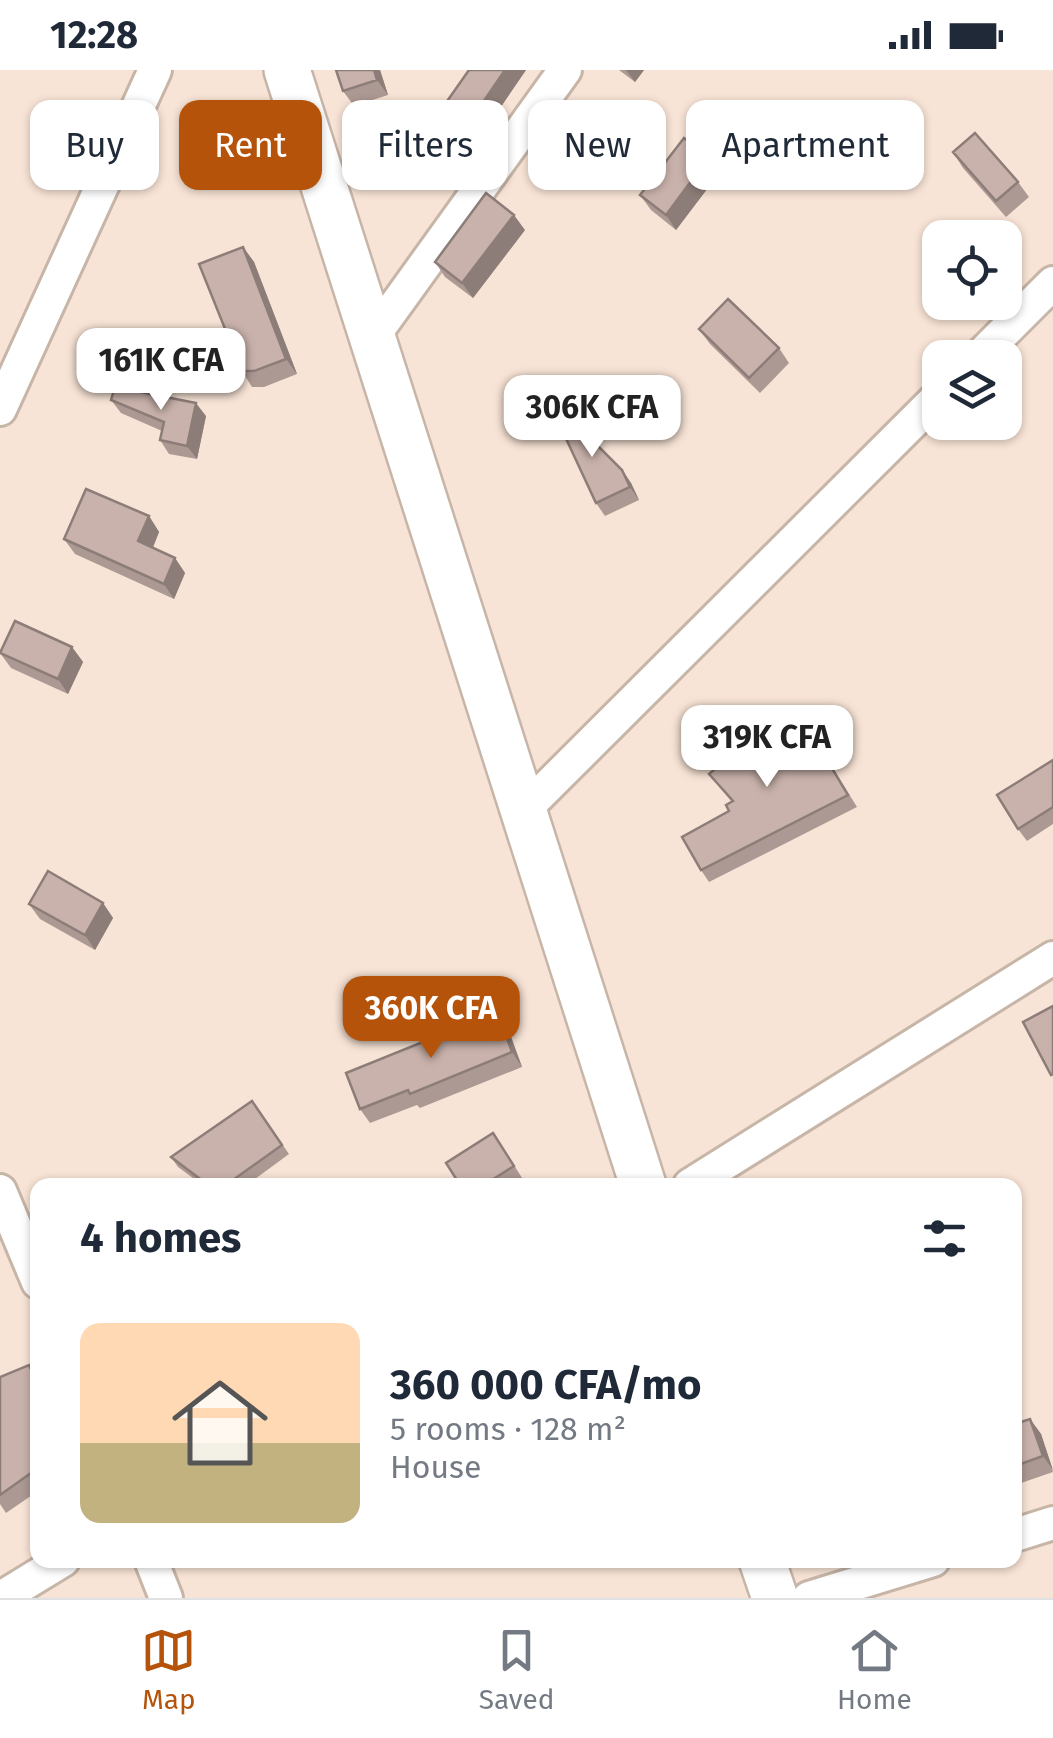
<!DOCTYPE html>
<meta charset="utf-8">
<style>
:root{--surface:#fff;--page:#f6f6f7;--text:#1f2937;--muted:#747a83;--line:#e0e1e3;--accent:#b45309}
body{margin:0;font-family:"Fira Sans",sans-serif;background:var(--page);color:var(--text);height:100vh;display:flex;flex-direction:column;font-size:38px;white-space:nowrap}
*{box-sizing:border-box;margin:0}
p{font-size:32px;color:var(--muted)}
.icon{flex:none;width:55px;height:55px;fill:none;stroke:currentColor;stroke-width:2;stroke-linecap:round;stroke-linejoin:round}
.map{position:relative;flex:1;overflow:hidden}
.sheet{position:absolute;left:30px;top:1108px;width:992px;height:390px;display:flex;flex-direction:column;background:var(--surface);border-radius:20px;box-shadow:0 2px 8px #0004}
.sheet>*{flex:none}
.top-card{position:absolute;left:30px;top:30px;width:995px;height:90px;display:flex;gap:20px}
.fabs{position:absolute;left:922px;top:150px;display:grid;gap:20px}
.fabs a{display:grid;place-items:center;width:100px;height:100px;border-radius:20px;background:var(--surface);box-shadow:0 2px 8px #0004;font-size:50px}
.price{position:absolute;translate:-50% -85px;padding:0 22px;border-radius:20px;background:#fff;color:#222;font-size:32px;line-height:65px;filter:drop-shadow(0 2px 5px #0008)}
.price::after{content:'';position:absolute;left:50%;top:60px;width:30px;height:22px;margin-left:-15px;background:inherit;clip-path:polygon(0 0,100% 0,50% 100%)}
.price.active{background:var(--accent);color:#fff}
ul{padding:0;list-style:none}
li{display:flex;align-items:center;gap:30px;height:250px;padding:0 50px}
li+li{border-top:2px solid var(--line)}
li span{display:grid;place-items:center;flex:none;width:280px;height:200px;border-radius:20px;color:#555}
li>.icon{margin-inline-start:auto}
span .icon{width:120px;height:120px;fill:#fffc;stroke-width:1}
li b{font-size:42px}
h2{display:flex;justify-content:space-between;align-items:center;height:120px;padding:0 50px;font-size:42px}
.tag{padding:0 35px;border-radius:20px;background:var(--surface);box-shadow:0 2px 8px #0004;font-size:35px;line-height:90px}
.tag.active{background:var(--accent);color:#fff}
.status{display:flex;justify-content:space-between;align-items:center;height:70px;padding:0 50px;background:var(--surface);direction:ltr}
.status svg{height:28px;fill:currentColor}
.dock{display:flex;justify-content:space-around;align-items:center;height:140px;border-top:2px solid var(--line);background:var(--surface);font-size:28px;color:var(--muted)}
.dock a{display:grid;justify-items:center;gap:5px}
.dock .active{color:var(--accent)}
.map>svg:first-child{display:block}
.lines{fill:none;stroke-linecap:round;stroke-linejoin:round}
.street-casing{stroke:#c7b5a7;stroke-width:38}
.secondary-casing{stroke:#c7b5a7;stroke-width:50}
.street{stroke:#fff;stroke-width:32}
.secondary{stroke:#fff;stroke-width:45}
.wall{fill:#ad9993}
.shaded-wall{fill:#8d7d78}
.building{fill:#c9b2ab;stroke:#8d7d78;stroke-width:2.5}
</style>
<div class="status"><b>12:28</b><svg viewBox="0 0 49 12"><path d="M0 12V9h3v3zM5 12V6h3v6zM10 12V3h3v9zM15 12V0h3v12zM26 1h20v11H26zM47 4h2v5h-2z"/></svg></div>
<div class="map">
<svg width="1053" height="1528" viewBox="0 0 1053 1528">
<rect width="100%" height="100%" fill="#f8e4d6"/>
<g class="lines">
<g class="street-casing">
<path id="street" d="M 372,268 L 565,0
M 978,288 L 1053,213
M 0,339 L 155,0
M 523,741 L 940,325
M 690,1115 L 1053,888
M 0,1121 L 38,1212
M 1015,1465 L 1053,1453
M 151,1490 L 166,1528
M 1,1528 L 63,1490
M 809,1528 L 933,1490"/>
</g>
<g class="secondary-casing">
<path id="secondary" d="M 287,0 L 643,1115
M 762,1490 L 775,1528"/>
</g>
<use href="#street" class="street"/>
<use href="#secondary" class="secondary"/>
</g>
<path class="wall" d="M 336,0 L 380,0 L 388,25 L 354,36 L 343,21 Z
M 469,0 L 526,0 L 459,98 L 434,79 L 424,64 Z
M 619,0 L 644,0 L 635,12 Z
M 953,82 L 1018,112 L 1029,127 L 1006,147 L 963,98 Z
M 720,102 L 676,160 L 651,140 L 640,125 Z
M 525,160 L 473,228 L 445,207 L 435,192 Z
M 243,177 L 254,192 L 297,304 L 264,317 L 252,317 L 242,301 Z
M 699,259 L 779,278 L 789,293 L 760,323 L 710,274 Z
M 111,330 L 206,346 L 197,389 L 169,384 L 160,370 L 162,361 L 121,343 Z
M 622,400 L 631,413 L 639,430 L 605,446 L 596,433 Z
M 149,446 L 159,462 L 153,478 L 175,488 L 185,503 L 174,529 L 75,484 L 64,469 Z
M 72,577 L 83,592 L 68,624 L 11,598 L 0,583 Z
M 823,682 L 857,737 L 709,812 L 701,800 L 732,732 L 709,704 Z
M 1053,690 L 1053,754 L 1027,771 L 1018,759 Z
M 103,833 L 113,848 L 95,880 L 40,849 L 29,834 Z
M 507,956 L 522,997 L 420,1038 L 417,1035 L 370,1053 L 360,1039 Z
M 252,1031 L 289,1084 L 247,1115 L 199,1115 L 201,1114 L 178,1097 L 171,1087 Z
M 503,1078 L 524,1111 L 517,1115 L 460,1115 Z
M 0,1307 L 38,1307 L 38,1421 L 6,1443 L 0,1434 Z
M 1030,1349 L 1041,1364 L 1053,1402 L 1015,1415 L 1015,1354 Z"/>
<path class="shaded-wall" d="M 374,0 L 380,0 L 388,25 L 377,10 Z
M 505,0 L 526,0 L 459,98 L 449,82 Z
M 626,0 L 644,0 L 635,12 Z
M 709,87 L 720,102 L 676,160 L 666,145 Z
M 514,145 L 525,160 L 473,228 L 462,213 Z
M 243,177 L 254,192 L 297,304 L 286,289 Z
M 196,333 L 206,346 L 197,389 L 187,376 Z
M 622,400 L 631,413 L 639,430 L 630,417 Z
M 149,446 L 159,462 L 149,486 L 138,471 Z
M 175,488 L 185,503 L 174,529 L 164,514 Z
M 72,577 L 83,592 L 68,624 L 58,609 Z
M 103,833 L 113,848 L 95,880 L 85,865 Z
M 497,942 L 507,956 L 522,997 L 512,982 Z
M 1030,1349 L 1041,1364 L 1053,1400 L 1043,1386 Z"/>
<path class="building" d="M 336,0 L 374,0 L 377,10 L 343,21 Z
M 469,0 L 505,0 L 449,82 L 424,64 Z
M 975,63 L 1018,112 L 996,131 L 953,82 Z
M 684,68 L 709,87 L 666,145 L 640,125 Z
M 486,123 L 514,145 L 462,213 L 435,192 Z
M 243,177 L 286,289 L 254,301 L 242,301 L 199,194 Z
M 728,229 L 779,278 L 749,308 L 699,259 Z
M 115,317 L 196,333 L 187,376 L 160,370 L 164,352 L 111,330 Z
M 552,330 L 622,400 L 630,417 L 596,433 L 549,332 Z
M 86,419 L 149,446 L 138,471 L 175,488 L 164,514 L 64,469 Z
M 15,551 L 72,577 L 58,609 L 0,583 Z
M 789,639 L 815,670 L 848,725 L 701,800 L 682,767 L 729,741 L 726,735 L 733,731 L 709,704 Z
M 1053,690 L 1053,737 L 1018,759 L 997,725 Z
M 48,801 L 103,833 L 85,865 L 29,834 Z
M 1053,936 L 1053,1004 L 1051,1005 L 1023,952 Z
M 497,942 L 512,982 L 410,1024 L 408,1020 L 360,1039 L 346,1003 Z
M 252,1031 L 282,1075 L 226,1115 L 199,1115 L 204,1112 L 171,1087 Z
M 493,1063 L 514,1096 L 484,1115 L 460,1115 L 446,1093 Z
M 29,1295 L 38,1315 L 38,1398 L 0,1425 L 0,1307 Z
M 1030,1349 L 1043,1386 L 1015,1396 L 1015,1354 Z"/>
</svg>
<div class="fabs">
<a><svg class="icon" aria-label="locate" viewBox="0 0 24 24"><circle cx="12" cy="12" r="6"/><path d="M12 2v4M12 18v4M2 12h4M18 12h4"/></svg></a>
<a><svg class="icon" aria-label="layers" viewBox="0 0 24 24"><path d="M12 4l9 5-9 5-9-5zM3 14l9 5 9-5"/></svg></a>
</div>
<b class="price" style="left:161px;top:343px">161K CFA</b>
<b class="price" style="left:592px;top:390px">306K CFA</b>
<b class="price" style="left:767px;top:720px">319K CFA</b>
<b class="price active" style="left:431px;top:991px">360K CFA</b>
<div class="top-card">
<a class="tag">Buy</a>
<a class="tag active">Rent</a>
<a class="tag">Filters</a>
<a class="tag">New</a>
<a class="tag">Apartment</a>
</div>
<section class="sheet">
<h2>4 homes<svg class="icon" aria-label="filters" viewBox="0 0 24 24"><path d="M4 7h16M4 17h16"/><circle cx="9" cy="7" r="2"/><circle cx="15" cy="17" r="2"/></svg></h2>
<ul>
<li><span style="background:linear-gradient(#ffd9b3 60%,#c2b280 0)"><svg class="icon" aria-label="home" viewBox="0 0 24 24"><path d="M3 11l9-7 9 7M6 9v11h12V9"/></svg></span><div><b>360 000 CFA/mo</b><p>5 rooms · 128 m²</p><p>House</p></div></li>
</ul>
</section>
</div>
<nav class="dock">
<a class="active"><svg class="icon" aria-label="map" viewBox="0 0 24 24"><path d="M3 6l6-2 6 2 6-2v14l-6 2-6-2-6 2zM9 4v14M15 6v14"/></svg>Map</a>
<a><svg class="icon" aria-label="saved" viewBox="0 0 24 24"><path d="M7 4h10v16l-5-4-5 4z"/></svg>Saved</a>
<a><svg class="icon" aria-label="home" viewBox="0 0 24 24"><path d="M3 11l9-7 9 7M6 9v11h12V9"/></svg>Home</a>
</nav>
